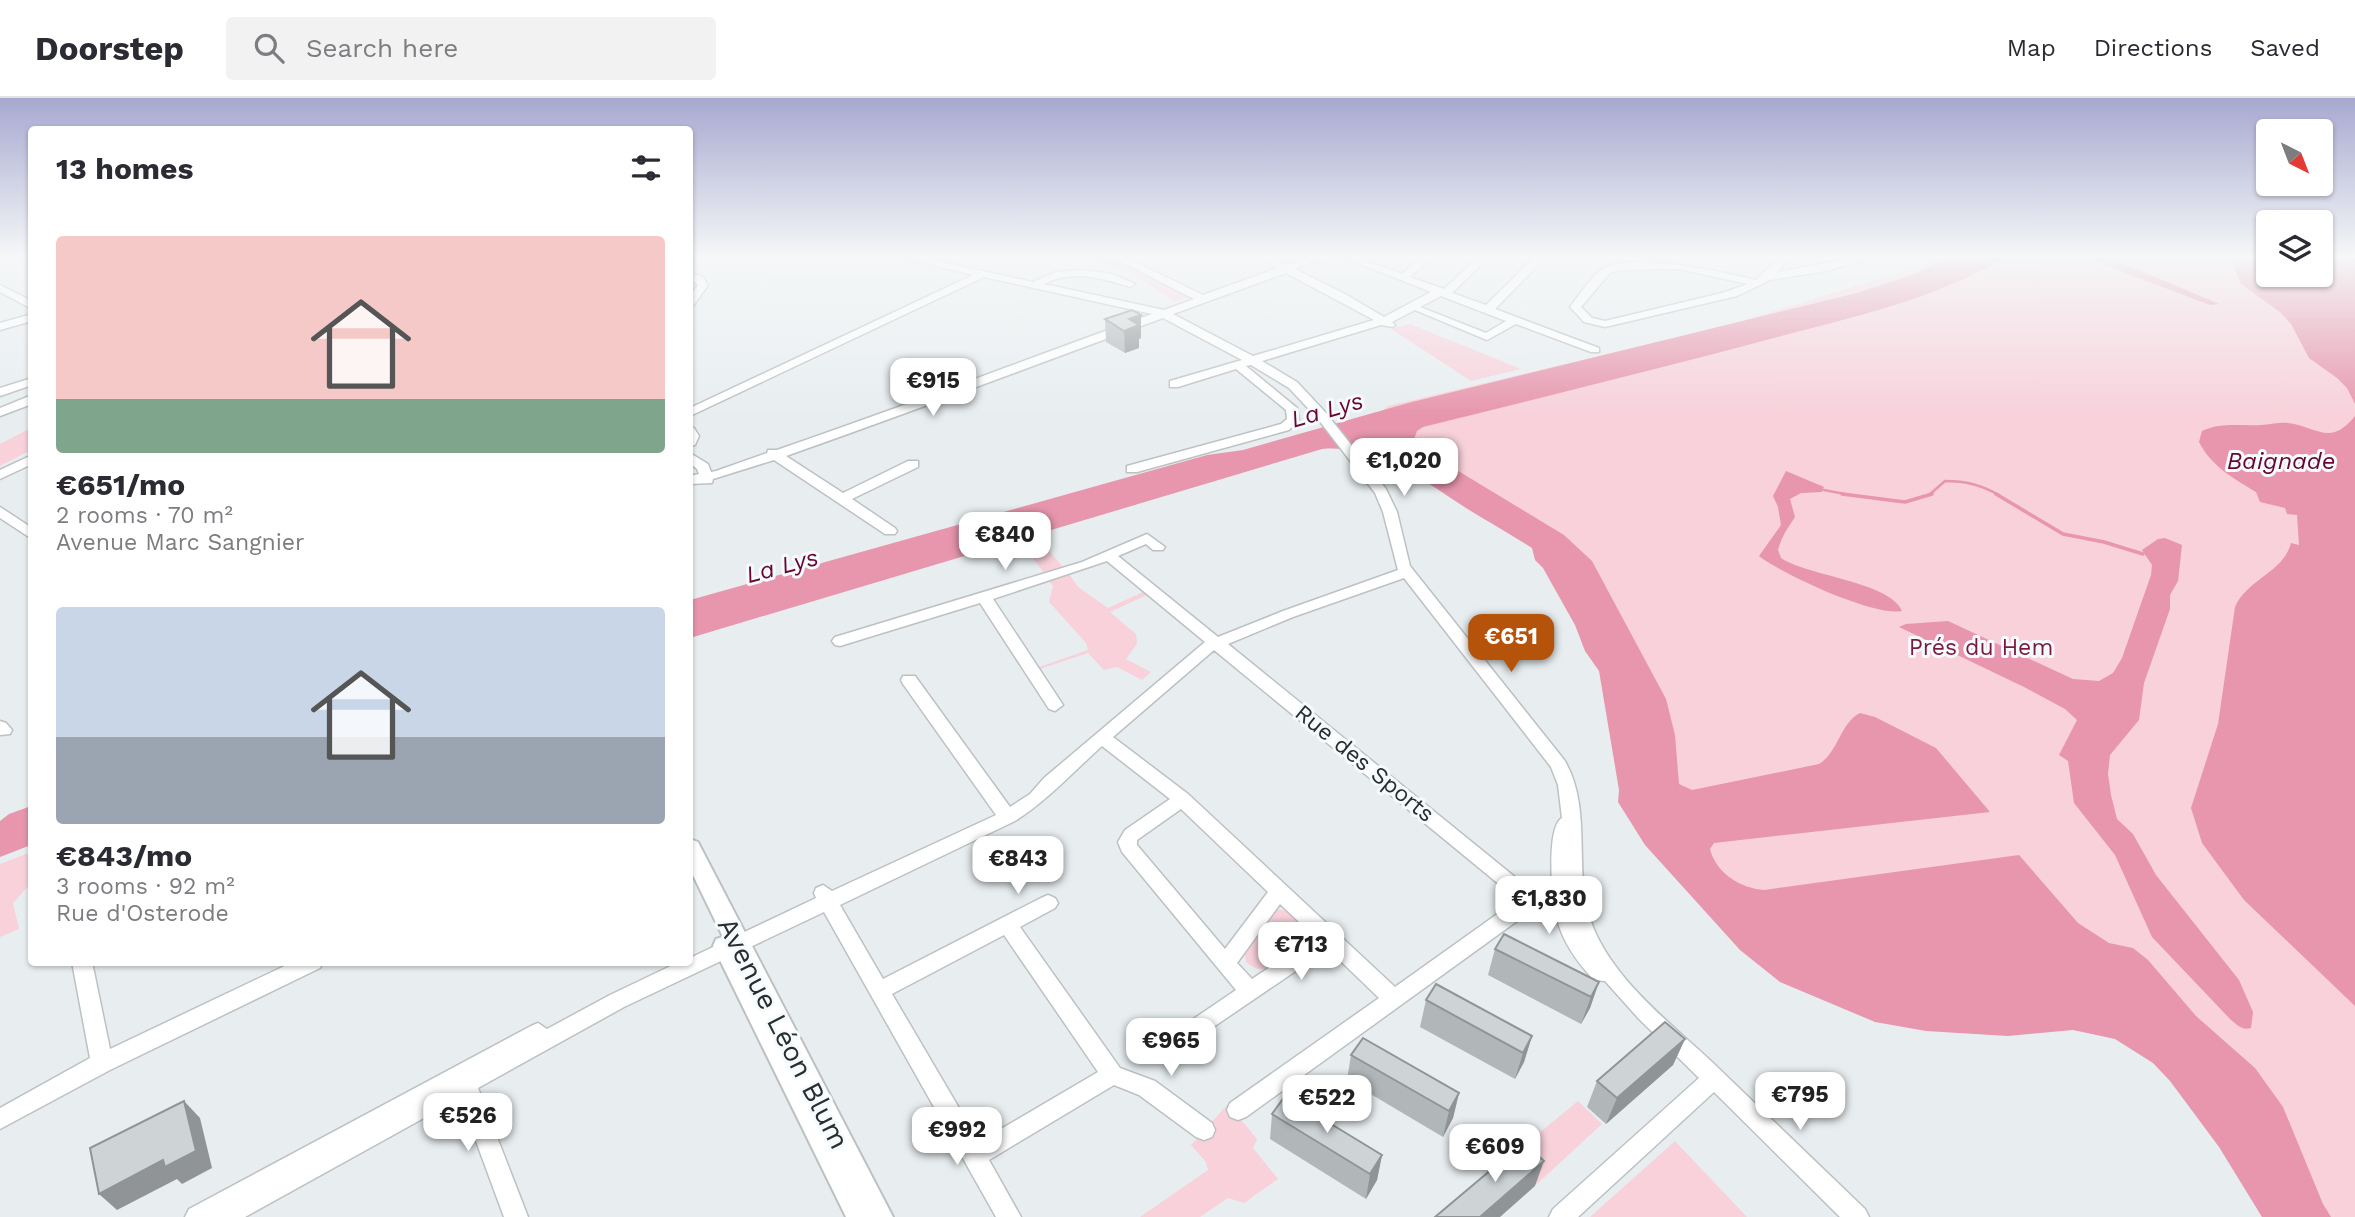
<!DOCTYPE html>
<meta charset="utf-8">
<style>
:root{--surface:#fff;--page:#f2f2f3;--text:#2b2b33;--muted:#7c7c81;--line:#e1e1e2;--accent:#b45309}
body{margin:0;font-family:"Work Sans",sans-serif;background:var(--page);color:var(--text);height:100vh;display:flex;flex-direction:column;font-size:26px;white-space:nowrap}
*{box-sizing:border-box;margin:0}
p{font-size:23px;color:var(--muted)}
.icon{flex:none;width:38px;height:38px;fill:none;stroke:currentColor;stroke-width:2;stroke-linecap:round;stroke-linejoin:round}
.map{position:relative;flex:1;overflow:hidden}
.panel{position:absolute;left:28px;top:28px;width:665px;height:840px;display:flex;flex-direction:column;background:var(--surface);border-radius:7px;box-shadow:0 2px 5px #0004}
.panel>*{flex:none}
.needle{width:46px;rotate:138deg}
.buttons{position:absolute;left:2256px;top:21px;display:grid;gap:14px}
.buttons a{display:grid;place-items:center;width:77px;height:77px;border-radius:7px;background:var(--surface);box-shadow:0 2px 5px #0004;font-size:35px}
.price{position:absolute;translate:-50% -60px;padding:0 16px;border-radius:14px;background:#fff;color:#222;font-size:23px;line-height:46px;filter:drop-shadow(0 2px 4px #0008)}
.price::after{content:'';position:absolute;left:50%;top:42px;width:21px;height:16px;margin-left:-10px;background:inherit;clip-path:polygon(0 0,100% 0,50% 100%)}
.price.active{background:var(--accent);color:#fff}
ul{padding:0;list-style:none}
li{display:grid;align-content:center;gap:14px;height:371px;padding:0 28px}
li span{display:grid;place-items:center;height:217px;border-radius:7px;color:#555}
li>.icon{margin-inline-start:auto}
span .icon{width:126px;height:126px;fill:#fffc;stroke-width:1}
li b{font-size:30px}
h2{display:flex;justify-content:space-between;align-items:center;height:84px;padding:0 28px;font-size:30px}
header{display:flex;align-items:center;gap:42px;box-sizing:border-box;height:98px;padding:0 35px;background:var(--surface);border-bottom:2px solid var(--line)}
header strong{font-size:33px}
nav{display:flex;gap:38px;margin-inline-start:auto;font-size:24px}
.search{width:490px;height:63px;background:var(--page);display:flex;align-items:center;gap:18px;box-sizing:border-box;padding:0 24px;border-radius:7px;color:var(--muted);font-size:26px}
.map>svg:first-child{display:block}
.green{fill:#f8d1db}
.water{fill:#e796ad}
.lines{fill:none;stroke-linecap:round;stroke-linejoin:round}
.stream-far1{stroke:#e796ad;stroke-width:2.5}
.stream{stroke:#e796ad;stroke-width:3.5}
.minor-casing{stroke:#bcc1c3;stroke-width:3}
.major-casing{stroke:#bcc1c3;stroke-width:4}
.minor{fill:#fff;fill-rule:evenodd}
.major{fill:#fff;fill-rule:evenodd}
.wall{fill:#b1b6b8}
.shaded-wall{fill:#909496}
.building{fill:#ced4d6;stroke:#909496;stroke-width:2}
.labels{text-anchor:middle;stroke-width:6;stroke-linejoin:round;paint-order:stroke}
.park-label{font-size:23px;fill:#791a40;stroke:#f5fbfd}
.street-label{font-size:23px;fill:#2a2c2d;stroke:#f5fbfd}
.water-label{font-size:24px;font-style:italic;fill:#680533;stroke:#f5fbfd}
.near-street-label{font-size:28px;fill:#2a2c2d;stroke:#f5fbfd}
</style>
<header>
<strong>Doorstep</strong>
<div class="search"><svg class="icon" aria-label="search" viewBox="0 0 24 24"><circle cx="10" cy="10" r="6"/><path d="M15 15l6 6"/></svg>Search here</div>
<nav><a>Map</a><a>Directions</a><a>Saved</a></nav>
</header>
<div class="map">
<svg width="2355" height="1119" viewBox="0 0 2355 1119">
<rect width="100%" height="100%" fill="#e8eef0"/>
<path class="green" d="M 1094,160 L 1127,160 L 1196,197 L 1174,204 L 1132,176 Z
M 1947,160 L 2268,160 L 2268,177 L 2320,177 L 2321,160 L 2355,160 L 2355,1119 L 2262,1119 L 2213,1034 L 2165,970 L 2130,944 L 1744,849 L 1606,571 L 1533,449 L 1376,319 L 1388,308 L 1722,229 Z
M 1410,226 L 1521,271 L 1471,283 L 1391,231 Z
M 31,330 L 31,352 L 0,368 L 0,346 Z
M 1045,448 L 1063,469 L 1044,475 L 1028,453 Z
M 1069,476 L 1078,489 L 1108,510 L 1143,494 L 1147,497 L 1110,514 L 1136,536 L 1137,546 L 1126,561 L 1151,574 L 1142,582 L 1117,569 L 1104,572 L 1088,555 L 1040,571 L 1039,569 L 1088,552 L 1086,545 L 1049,504 L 1053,488 L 1048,482 Z
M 31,754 L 31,785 L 13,805 L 19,831 L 0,839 L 0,766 Z
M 1276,811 L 1292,814 L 1306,827 L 1309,844 C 1291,857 1267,884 1246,864 L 1244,851 Z
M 1578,1003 L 1602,1026 L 1537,1086 L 1509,1060 Z
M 1228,1006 L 1257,1041 L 1253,1050 L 1278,1081 L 1244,1105 L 1228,1100 L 1200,1119 L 1140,1119 L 1208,1072 L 1206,1064 L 1191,1047 Z
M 1675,1043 L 1747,1119 L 1590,1119 Z"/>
<path class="water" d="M 1949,160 L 2004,160 C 1933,202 1853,219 1774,240 C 1657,271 1540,300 1423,329 L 1417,333 L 1414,341 L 1417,348 L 1564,437 L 1592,463 L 1666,601 L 1675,637 L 1679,686 L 1692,692 L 1819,666 C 1838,655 1840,625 1860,615 L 1875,619 L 1936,650 L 1990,714 L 1714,745 L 1710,751 C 1716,775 1740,790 1764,792 L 2019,757 L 2078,825 L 2109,845 L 2133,850 L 2148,862 L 2196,918 L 2255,970 L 2283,1009 L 2323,1106 L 2331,1119 L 2262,1119 L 2219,1049 L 2170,983 L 2153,965 L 2115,941 L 2073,932 L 2008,938 L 1926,933 L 1875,924 L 1780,884 L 1740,852 L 1645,747 L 1618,704 L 1619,692 L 1599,573 L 1585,553 L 1575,527 L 1543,470 L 1535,462 L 1532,450 C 1510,436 1487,423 1466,410 C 1423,382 1376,346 1322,351 L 690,540 L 690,502 L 1207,357 L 1243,352 L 1408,305 L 1857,195 L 1912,177 Z
M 2086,160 L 2106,160 L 2127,167 L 2219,206 L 2210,207 Z
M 2230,160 L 2268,160 L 2268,177 L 2320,177 L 2321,160 L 2355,160 L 2355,306 L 2347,290 L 2337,280 L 2309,260 L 2291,226 L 2280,214 L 2241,186 Z
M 2355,318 L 2355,908 L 2244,802 L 2202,745 L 2191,710 L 2218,626 L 2235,509 C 2247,481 2283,475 2291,445 L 2299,447 L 2297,417 L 2287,416 L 2285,410 L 2260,404 L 2256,394 C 2233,380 2212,369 2199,344 L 2202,333 C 2221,324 2240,328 2261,327 C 2270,327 2278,324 2288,325 C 2318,329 2330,349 2355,318 Z
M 1786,373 L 1824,389 L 1822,394 L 1801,395 L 1790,401 L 1795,419 C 1786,433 1783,436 1778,452 L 1781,460 C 1807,478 1891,484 1902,513 C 1874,519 1782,476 1759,458 L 1781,427 L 1778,409 L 1773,398 Z
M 2165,440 L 2182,447 L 2178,483 L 2170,497 L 2170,511 L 2144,585 L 2139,622 L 2110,657 L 2108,676 L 2111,697 L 2117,721 L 2133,736 L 2156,777 L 2239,882 L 2253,914 L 2251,930 C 2243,933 2237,927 2231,922 L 2152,839 L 2115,757 L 2074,705 L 2068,663 L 2059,657 L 2077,622 L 2065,611 L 2024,589 L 1899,529 L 1906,526 L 1948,523 L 2073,581 L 2099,583 L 2113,575 L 2122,560 L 2151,477 L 2152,467 L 2142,452 L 2158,441 Z
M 31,708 L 31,747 L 0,759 L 0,723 L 9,716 Z"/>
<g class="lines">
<path class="stream-far1" d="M 1824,392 L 1850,397
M 1929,397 L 1945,383 C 1966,383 1981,387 1999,397"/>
<path class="stream" d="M 1842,396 L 1905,404 L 1932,396
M 1996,396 L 2063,436 L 2104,444 L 2143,456"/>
<g class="minor-casing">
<path id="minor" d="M 690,160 L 699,160 L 690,166 Z
M 905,160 L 924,160 L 1033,184 L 1056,174 L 1082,172 L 1112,176 L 1135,186 L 1130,189 C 1102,180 1072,171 1044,186 L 1164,212 L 1194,201 L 1114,160 L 1127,160 L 1203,197 L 1278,170 L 1260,160 L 1273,160 L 1287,167 L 1306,160 L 1321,160 L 1295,171 L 1345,196 L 1384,219 L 1431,194 L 1345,160 L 1359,160 L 1402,176 L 1420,160 L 1431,160 L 1410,179 L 1444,191 L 1477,160 L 1488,160 L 1452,195 L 1486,207 L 1534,160 L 1545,160 L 1495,211 L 1599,250 L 1599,254 L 1591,254 L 1516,226 L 1487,242 L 1415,212 L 1392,224 L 1395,227 L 1393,229 L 1381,227 L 1262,263 L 1297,284 L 1326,315 L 1386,391 L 1397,414 L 1410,468 L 1565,663 C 1594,714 1571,776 1593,829 C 1615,883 1670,925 1712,964 C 1763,1013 1814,1062 1865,1111 L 1869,1119 L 1840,1119 L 1714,994 L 1578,1119 L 1549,1119 L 1553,1111 L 1699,980 L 1639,921 L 1605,883 L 1594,882 C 1577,864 1564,846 1557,822 L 1531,813 L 1246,1019 L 1238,1022 L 1230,1019 L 1227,1012 L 1230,1005 L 1379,900 L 1328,851 L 1203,936 L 1196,939 L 1189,936 L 1186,930 L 1189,924 L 1236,892 L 1122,754 L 1118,744 L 1125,732 L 1170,701 L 1102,648 C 1073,674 1048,702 1015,723 L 840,807 L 883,881 L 1041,800 L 1048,797 L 1055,800 L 1058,805 L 1055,810 L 1020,829 L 1120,970 L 1155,983 L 1212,1025 L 1215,1032 L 1212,1039 L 1204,1042 L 1196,1039 L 1139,997 L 1114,987 L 989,1062 L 1021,1119 L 996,1119 L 824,814 L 624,909 L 478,990 L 528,1119 L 504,1119 L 460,1000 L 245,1119 L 185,1119 L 189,1111 L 531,928 L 538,925 L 547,931 L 610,897 L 679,864 L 690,864 L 690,860 L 816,800 L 814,795 L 816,790 L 823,787 L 832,793 L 996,717 L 903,586 L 901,582 L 903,578 L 915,578 L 1010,709 L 1030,696 L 1044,680 L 1205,544 L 1107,463 L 993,501 L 1063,607 L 1055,613 L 1049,611 L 980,505 L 840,548 L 835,547 L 832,543 L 835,539 L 1082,464 L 1147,436 L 1165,449 L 1163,452 L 1153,452 L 1146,446 L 1118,458 L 1218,539 L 1283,513 L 1398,472 L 1383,414 L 1375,395 L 1318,321 L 1289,290 L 1251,267 L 1246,268 L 1297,310 L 1299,322 L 1289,332 L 1137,374 L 1127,374 L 1127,368 L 1281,326 L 1287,321 L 1286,312 L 1236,271 L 1178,289 L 1170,289 L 1170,283 L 1242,262 L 1163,220 C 1037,266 912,314 786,358 L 843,395 L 908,363 L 918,363 L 918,369 L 852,401 L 895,430 L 897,433 L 895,436 L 885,436 L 774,362 L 713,381 L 712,385 L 690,386 L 690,378 L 699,376 L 697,371 L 690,365 L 690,355 L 708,366 L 711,374 L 716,373 L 767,355 L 768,352 L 777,352 C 903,309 1027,261 1152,216 L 984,179 L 690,318 L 690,310 L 973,177 ZM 1286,175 L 1374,222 L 1253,258 L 1173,216 ZM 1441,198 L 1506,223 L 1486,235 L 1420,209 ZM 1404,480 L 1551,669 L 1558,687 L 1562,720 C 1547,728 1552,788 1553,805 L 1544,802 L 1547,798 L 1544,793 L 1537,790 L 1531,792 L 1228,546 L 1293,519 ZM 1214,552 L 1506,792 L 1517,802 L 1395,889 L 1188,696 L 1113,639 ZM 1181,711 L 1268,794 L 1225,851 L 1137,747 L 1137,742 ZM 1280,806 L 1315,839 L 1252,881 L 1237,865 ZM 1004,837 L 1098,974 L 979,1044 L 892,896 Z
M 1779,160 L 1789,160 L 1778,174 L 1851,160 L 1868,160 L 1826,173 L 1770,182 L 1737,198 L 1605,229 L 1584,224 L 1570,209 C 1579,197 1590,181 1601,172 C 1628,152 1725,175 1756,182 ZM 1679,171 L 1748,186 L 1722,195 L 1605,223 L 1592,220 L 1581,209 L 1610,175 L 1619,172 Z
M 690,175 L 703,179 L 708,187 L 694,207 L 690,208 L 690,198 L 698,187 L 690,181 Z
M 0,187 L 32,203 L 32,211 L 0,194 Z
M 32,216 L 32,223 L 0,232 L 0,225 Z
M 32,280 L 32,287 L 0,298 L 0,290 Z
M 32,297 L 32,306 L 0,318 L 0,310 Z
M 690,329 L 694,330 L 699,338 L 695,347 L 690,348 Z
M 32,357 L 32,366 L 0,381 L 0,372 Z
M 0,409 L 32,430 L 32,441 L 0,420 Z
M 0,623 L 6,625 L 12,632 L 10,636 L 0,637 Z
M 72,864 L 92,864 L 110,951 L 293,864 L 323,864 L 320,870 L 110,972 L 0,1031 L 0,1010 L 90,960 Z"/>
</g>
<g class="major-casing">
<path id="major" d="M 690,741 L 698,744 L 701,750 L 893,1119 L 846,1119 L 713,848 L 716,841 L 723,839 L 690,771 Z"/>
</g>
<use href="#minor" class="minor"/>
<use href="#major" class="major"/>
</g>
<path class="wall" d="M 1105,221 L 1141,240 L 1139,241 L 1139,250 L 1125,255 L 1106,244 Z
M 1495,851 L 1599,884 L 1590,910 L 1581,926 L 1488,877 Z
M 1426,902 L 1532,938 L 1524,964 L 1515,981 L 1420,929 Z
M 1685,941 L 1673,967 L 1606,1026 L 1587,1009 L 1597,983 Z
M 1351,957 L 1459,995 L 1453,1020 L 1443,1039 L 1347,982 Z
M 1272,1016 L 1382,1057 L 1377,1082 L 1366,1101 L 1270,1041 Z"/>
<path class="shaded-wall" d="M 1141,217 L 1141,240 L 1139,241 L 1139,250 L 1125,255 L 1124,233 L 1129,221 Z
M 1599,884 L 1590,910 L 1581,926 L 1591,899 Z
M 1532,938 L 1524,964 L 1515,981 L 1523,955 Z
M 1685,941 L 1673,967 L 1606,1026 L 1617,1000 Z
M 1459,995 L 1453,1020 L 1443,1039 L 1449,1013 Z
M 184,1003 L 200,1020 L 212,1070 L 182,1086 L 177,1081 L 117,1112 L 99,1096 Z
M 1382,1057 L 1377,1082 L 1366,1101 L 1370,1076 Z
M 1544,1063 L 1535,1088 L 1500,1119 L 1480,1119 Z"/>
<path class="building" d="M 1132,212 L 1141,217 L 1129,221 L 1139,227 L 1124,233 L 1105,221 Z
M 1504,836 L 1599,884 L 1591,899 L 1495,851 Z
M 1436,886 L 1532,938 L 1523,955 L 1426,902 Z
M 1665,924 L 1685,941 L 1617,1000 L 1597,983 Z
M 1363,940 L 1459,995 L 1449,1013 L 1351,957 Z
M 1285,998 L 1382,1057 L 1370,1076 L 1272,1016 Z
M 184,1003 L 196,1053 L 165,1069 L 163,1062 L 99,1096 L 90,1050 Z
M 1524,1044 L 1544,1063 L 1480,1119 L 1435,1119 Z"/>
<linearGradient id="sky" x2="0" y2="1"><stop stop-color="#a7a8d0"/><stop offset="0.5" stop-color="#f5f7f8"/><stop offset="1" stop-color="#f5f7f8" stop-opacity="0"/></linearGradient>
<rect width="2355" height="317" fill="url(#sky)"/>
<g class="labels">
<g class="park-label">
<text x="1981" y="557">Prés du Hem</text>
</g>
<g class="street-label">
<text transform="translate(1365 665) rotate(39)" y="8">Rue des Sports</text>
</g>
<g class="water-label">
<text transform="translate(1327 312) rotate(-16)" y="8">La Lys</text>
<text x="2281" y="371">Baignade</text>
<text transform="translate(782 468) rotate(-15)" y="8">La Lys</text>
</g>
<g class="near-street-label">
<text transform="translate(784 935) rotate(63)" y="10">Avenue Léon Blum</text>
</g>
</g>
</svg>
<div class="buttons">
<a><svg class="needle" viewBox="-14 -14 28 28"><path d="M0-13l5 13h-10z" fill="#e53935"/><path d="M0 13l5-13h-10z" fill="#7c7c81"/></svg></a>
<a><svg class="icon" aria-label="layers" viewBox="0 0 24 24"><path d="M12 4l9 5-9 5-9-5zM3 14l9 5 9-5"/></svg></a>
</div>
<b class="price" style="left:933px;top:320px">€915</b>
<b class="price" style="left:1404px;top:400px">€1,020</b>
<b class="price" style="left:1005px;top:474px">€840</b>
<b class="price active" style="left:1511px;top:576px">€651</b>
<b class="price" style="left:1018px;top:798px">€843</b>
<b class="price" style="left:1549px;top:838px">€1,830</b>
<b class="price" style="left:1301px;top:884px">€713</b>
<b class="price" style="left:1171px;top:980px">€965</b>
<b class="price" style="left:1800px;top:1034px">€795</b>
<b class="price" style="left:1327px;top:1037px">€522</b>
<b class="price" style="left:468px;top:1055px">€526</b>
<b class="price" style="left:957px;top:1069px">€992</b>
<b class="price" style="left:1495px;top:1086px">€609</b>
<section class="panel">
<h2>13 homes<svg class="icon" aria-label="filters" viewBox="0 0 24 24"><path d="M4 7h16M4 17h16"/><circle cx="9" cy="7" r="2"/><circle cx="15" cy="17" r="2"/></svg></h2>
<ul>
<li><span style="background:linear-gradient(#f6c9c9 75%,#7fa58c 0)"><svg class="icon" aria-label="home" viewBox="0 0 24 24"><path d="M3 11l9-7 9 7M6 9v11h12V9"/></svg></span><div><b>€651/mo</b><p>2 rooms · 70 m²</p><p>Avenue Marc Sangnier</p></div></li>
<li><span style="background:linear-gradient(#c9d6e8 60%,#9aa5b1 0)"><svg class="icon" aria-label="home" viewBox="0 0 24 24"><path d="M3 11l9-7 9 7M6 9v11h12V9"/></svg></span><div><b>€843/mo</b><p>3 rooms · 92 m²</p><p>Rue d'Osterode</p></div></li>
</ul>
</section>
</div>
